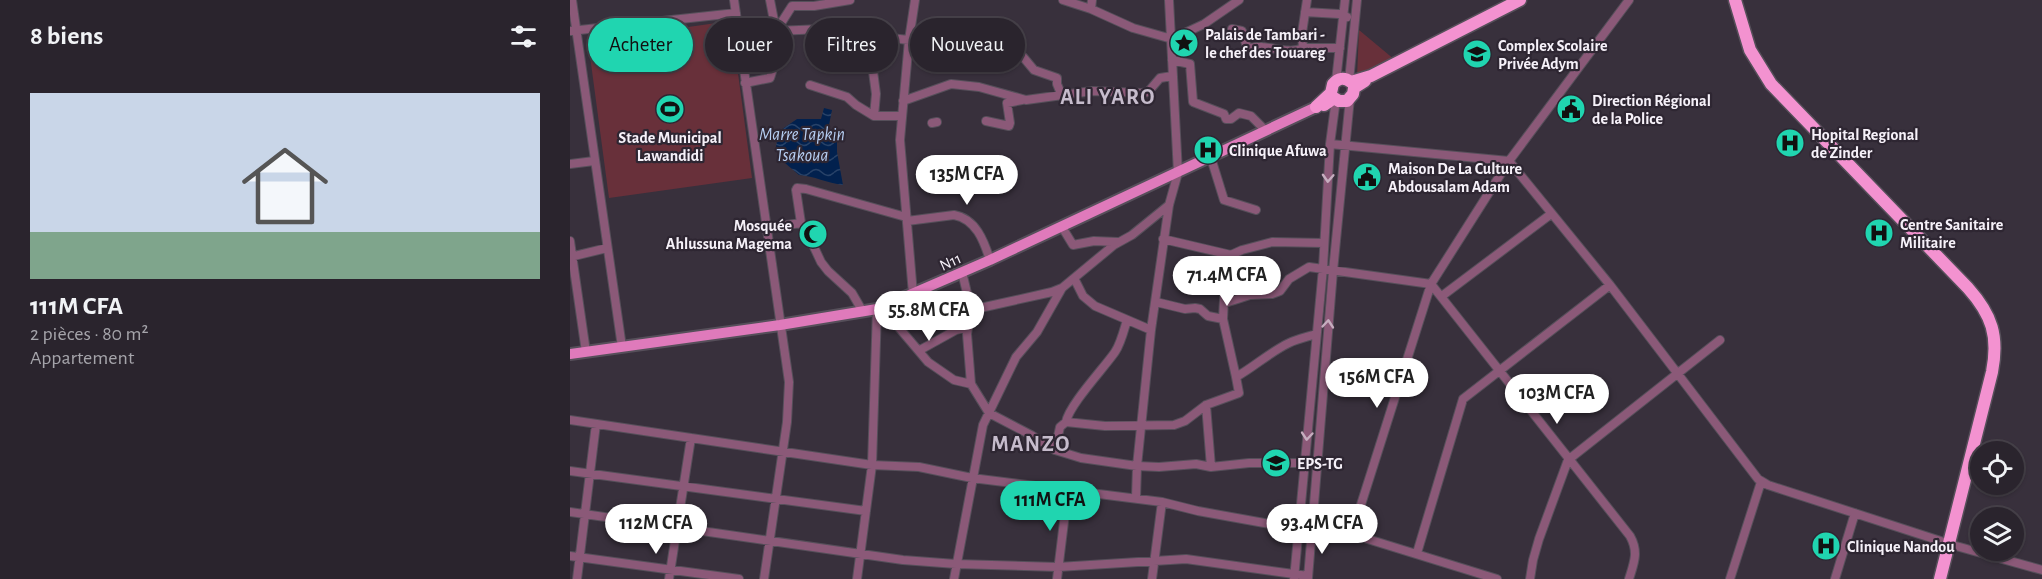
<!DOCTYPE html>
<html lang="fr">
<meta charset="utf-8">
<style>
:root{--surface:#2a242d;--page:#322c35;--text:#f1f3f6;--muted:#a5a4aa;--line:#464149;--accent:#20d5b0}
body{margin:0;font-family:"Alegreya Sans",sans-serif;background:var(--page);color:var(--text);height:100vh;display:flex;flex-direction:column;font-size:22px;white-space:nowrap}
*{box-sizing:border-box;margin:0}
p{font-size:20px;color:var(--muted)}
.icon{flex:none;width:33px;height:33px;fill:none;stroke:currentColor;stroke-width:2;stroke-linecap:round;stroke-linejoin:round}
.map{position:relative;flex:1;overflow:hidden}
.panel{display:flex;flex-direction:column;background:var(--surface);width:570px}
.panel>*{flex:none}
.guide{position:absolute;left:18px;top:18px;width:570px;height:54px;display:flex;gap:12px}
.buttons{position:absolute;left:1400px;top:441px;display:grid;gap:12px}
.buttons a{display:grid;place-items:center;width:54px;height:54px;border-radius:50%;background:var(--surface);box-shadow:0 2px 4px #0004,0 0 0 2px var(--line);font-size:30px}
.price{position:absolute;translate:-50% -51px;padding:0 14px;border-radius:21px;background:#fff;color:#222;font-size:20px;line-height:39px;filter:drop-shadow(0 2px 3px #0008)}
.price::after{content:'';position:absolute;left:50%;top:36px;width:18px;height:14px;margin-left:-9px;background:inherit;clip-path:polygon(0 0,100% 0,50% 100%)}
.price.on{background:var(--accent);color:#111}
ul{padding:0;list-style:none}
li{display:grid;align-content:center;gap:12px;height:318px;padding:0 30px}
li span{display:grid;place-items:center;height:186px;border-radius:0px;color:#555}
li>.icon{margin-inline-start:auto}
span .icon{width:108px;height:108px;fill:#fffc;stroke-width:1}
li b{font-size:26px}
h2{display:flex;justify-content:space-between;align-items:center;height:72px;padding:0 30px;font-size:26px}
.tag{padding:0 21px;border-radius:27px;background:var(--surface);box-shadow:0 2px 4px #0004,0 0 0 2px var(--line);font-size:21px;line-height:54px}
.tag.on{background:var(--accent);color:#111}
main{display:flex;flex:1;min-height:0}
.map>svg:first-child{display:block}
.garden{fill:#68303a}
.water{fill:url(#water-waves)}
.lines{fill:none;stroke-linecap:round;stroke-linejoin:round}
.minor-casing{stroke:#564f5a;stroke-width:10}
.major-casing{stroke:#564f5a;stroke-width:14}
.highway-casing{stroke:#564f5a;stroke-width:15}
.minor{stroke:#8b5978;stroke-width:8}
.major{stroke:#df7abb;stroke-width:10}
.highway{stroke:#f392d0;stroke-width:12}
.oneway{stroke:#c6adbf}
.labels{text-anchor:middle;stroke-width:4.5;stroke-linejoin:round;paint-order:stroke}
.poi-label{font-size:16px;font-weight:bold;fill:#f6f1f9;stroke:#2e2632;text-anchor:start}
.street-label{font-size:16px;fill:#f6f1f9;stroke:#2e2632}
.water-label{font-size:18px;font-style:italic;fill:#b6cef2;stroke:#2e2632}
.district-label{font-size:22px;font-weight:bold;letter-spacing:1.5px;fill:#c6bccc;stroke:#2e2632}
</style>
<main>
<section class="panel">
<h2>8 biens<svg class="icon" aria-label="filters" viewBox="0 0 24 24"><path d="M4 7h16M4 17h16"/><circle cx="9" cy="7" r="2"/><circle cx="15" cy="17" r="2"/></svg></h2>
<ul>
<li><span style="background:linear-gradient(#c9d6e8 75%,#7fa58c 0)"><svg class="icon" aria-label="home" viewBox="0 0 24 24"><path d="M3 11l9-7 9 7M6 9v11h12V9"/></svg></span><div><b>111M CFA</b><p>2 pièces · 80 m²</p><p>Appartement</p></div></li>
</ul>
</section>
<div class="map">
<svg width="1472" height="579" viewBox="0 0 1472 579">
<defs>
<pattern id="water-waves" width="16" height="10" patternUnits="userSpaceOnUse" patternTransform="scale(1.5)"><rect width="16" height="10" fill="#02214e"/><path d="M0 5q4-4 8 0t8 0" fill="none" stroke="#284268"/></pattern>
</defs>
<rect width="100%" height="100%" fill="#38303c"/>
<path class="garden" d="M 161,21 L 182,178 L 39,198 L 18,41 Z
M 789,30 L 825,60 L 787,78 Z"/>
<path class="water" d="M 254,108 L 262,110 L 256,140 L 267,142 L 267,152 L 273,185 C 257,183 244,176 229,175 L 215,163 L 206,148 L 208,132 L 227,119 L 251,119 Z"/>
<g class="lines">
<g class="minor-casing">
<path id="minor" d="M 2,0 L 52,347
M 164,0 L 219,382 L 217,422 L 194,579
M 200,0 L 206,31 L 252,29 L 269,30 L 271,35 L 291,35 L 339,40
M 493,0 L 521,9 L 563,28 L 602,39 L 634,24 L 669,0
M 521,9 L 522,0
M 735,12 L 769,14 L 777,17
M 662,29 L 672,31 L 677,47 C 683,49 686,46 692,47 C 705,48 721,54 733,48 L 770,48
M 0,31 L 166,13
M 291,35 L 294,50 L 301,56 L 306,94 L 304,116
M 436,41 L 449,52 L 464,70 L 487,78 L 487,84 L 492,96
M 733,48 L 732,33 L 737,0
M 602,60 L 620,64 L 623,102 L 654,114 L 656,119 L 661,119 L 669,113 L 681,116 L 696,131
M 766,81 L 775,0
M 779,81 L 787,0
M 175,83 L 200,78 L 207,56 L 206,31 L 222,6 L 244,6 L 280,0
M 240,85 L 277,97 L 286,105 L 304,116 L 332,116
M 333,101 L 381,84 L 409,87 L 456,100 L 522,91 L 572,93 L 578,92 L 590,78 L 602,76
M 416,121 L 439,126 L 440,123 L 437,103 L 452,100
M 362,123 L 367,122
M 760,144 L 939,161 L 1040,285 L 1188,479 L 1198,485 L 1386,546 L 1472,570
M 641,158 L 654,200 L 686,210
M 0,164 L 24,161
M 337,221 L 384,215 C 406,219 414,241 420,260
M 492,227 L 503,245 L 524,241 L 548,242
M 196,228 L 231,223
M 593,239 L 661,255 L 672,250 L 702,242 L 754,243
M 0,241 L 16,352
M 0,257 L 37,248
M 392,272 L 401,310 L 397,334 L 401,384 L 419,413 L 461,435 L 485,450 L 511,458 L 567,466 L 589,467 L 626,464 L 641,467 L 679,463 L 746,463
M 504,278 L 513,296 L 525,306 L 581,330
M 343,294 L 330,140 L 339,40 L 345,0
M 872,296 L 981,214
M 586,302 L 615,309 L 625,308 L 630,309 L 638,316 L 653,319 L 666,377
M 655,303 L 680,295 L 702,294 L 710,291 L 719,279 L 739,267 L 861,284 L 1060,536 C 1069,552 1064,563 1059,579
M 315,305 L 325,323 L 358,362 L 384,380 L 401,384
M 401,310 L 482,292 L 492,288
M 293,312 L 282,293 L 258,271 L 251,262 L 237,232 L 231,223 L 226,190 L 227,188 L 236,189 L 336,217
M 653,319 L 655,280 L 661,255
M 350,350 L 386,330 L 398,327
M 636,405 L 641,467
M 0,420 L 302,465 L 349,467 L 402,478 L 592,502 L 628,511 L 728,529 L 762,528 L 927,579
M 496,422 C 499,405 534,368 545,352 C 551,343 554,330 557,320
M 485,450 L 490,427 L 496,422 L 535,426 L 604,425 L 615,421 L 636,405 L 669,393 L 666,377 C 684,367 700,352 719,343 C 727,339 737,337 746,334
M 0,471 L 296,511
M 566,498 L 567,466 L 581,330 L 599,205 L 608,173 L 599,0
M 0,512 L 333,560 L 386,564 L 488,567 L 616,559 L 738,576
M 782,533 L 861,284 L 939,161 L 1059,0
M 847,553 L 893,399 L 1040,285
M 0,556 L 169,579
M 738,578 L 763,271 L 780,98
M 7,579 L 26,424
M 99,579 L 121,438
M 287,579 L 302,465 L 307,309
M 384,579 L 413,425 L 446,357 L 467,332 L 492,288 L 544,245 L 562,235 L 599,205
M 487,579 L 498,489
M 582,579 L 592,502
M 724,579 L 753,268 L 760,144 L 766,99
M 960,579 L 963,560 L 969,539 L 998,460 L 1150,340
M 1160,579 L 1191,482
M 1265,579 L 1285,513"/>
</g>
<g class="major-casing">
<path id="major" d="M 0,354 L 210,325 L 307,309 L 420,260 L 746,107"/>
</g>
<g class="highway-casing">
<path id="highway" d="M 1165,0 L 1180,50 L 1201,84 L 1398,288 C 1422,315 1429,336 1422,372 L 1370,579
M 754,105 L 764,98 L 769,101 L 777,101 L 783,94 L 784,88 L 795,81
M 746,107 L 761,93 L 763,84 C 768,78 774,77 781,82 L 801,76 L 950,0"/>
</g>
<use href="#minor" class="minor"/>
<use href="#major" class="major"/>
<use href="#highway" class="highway"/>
</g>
<defs><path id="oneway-chevron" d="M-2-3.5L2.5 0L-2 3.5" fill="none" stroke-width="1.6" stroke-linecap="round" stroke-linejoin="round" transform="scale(1.5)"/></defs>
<g class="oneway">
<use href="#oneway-chevron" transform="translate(758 178) rotate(93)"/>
<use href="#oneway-chevron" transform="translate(758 324) rotate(-85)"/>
<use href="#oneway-chevron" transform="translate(737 436) rotate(95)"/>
</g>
<defs>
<g id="sight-disc" transform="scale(1.5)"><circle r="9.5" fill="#20d5b0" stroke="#2e2632"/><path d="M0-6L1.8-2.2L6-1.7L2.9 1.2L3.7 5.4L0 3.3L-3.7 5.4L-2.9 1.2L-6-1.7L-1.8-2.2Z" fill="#111"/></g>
<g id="school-disc" transform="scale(1.5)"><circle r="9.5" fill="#20d5b0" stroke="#2e2632"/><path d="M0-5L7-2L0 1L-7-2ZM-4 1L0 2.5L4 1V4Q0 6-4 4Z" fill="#111"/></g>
<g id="stadium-disc" transform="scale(1.5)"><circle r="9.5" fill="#20d5b0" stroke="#2e2632"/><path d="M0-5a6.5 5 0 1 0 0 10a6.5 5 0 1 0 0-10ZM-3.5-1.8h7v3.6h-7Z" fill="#111"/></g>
<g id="civic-disc" transform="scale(1.5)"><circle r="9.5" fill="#20d5b0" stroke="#2e2632"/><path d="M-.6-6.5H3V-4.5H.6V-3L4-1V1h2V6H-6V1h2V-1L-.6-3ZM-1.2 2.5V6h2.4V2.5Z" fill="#111"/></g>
<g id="hospital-disc" transform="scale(1.5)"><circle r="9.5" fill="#20d5b0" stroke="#2e2632"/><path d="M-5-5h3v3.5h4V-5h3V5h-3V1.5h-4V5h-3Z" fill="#111"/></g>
<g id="mosque-disc" transform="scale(1.5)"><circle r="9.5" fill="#20d5b0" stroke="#2e2632"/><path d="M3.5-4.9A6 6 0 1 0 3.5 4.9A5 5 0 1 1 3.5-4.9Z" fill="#111"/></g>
</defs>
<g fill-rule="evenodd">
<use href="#sight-disc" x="614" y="43"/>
<use href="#school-disc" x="907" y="54"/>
<use href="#stadium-disc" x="100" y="109"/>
<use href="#civic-disc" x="1001" y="109"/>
<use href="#hospital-disc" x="1220" y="143"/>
<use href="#hospital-disc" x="638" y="150"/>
<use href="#civic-disc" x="797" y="177"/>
<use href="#hospital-disc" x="1309" y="233"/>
<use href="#mosque-disc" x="243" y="234"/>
<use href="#school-disc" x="706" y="463"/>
<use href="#hospital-disc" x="1256" y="546"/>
</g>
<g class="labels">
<g class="poi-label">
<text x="635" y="40">Palais de Tambari -<tspan x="635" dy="18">le chef des Touareg</tspan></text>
<text x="928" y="51">Complex Scolaire<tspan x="928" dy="18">Privée Adym</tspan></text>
<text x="1022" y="106">Direction Régional<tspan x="1022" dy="18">de la Police</tspan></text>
<text x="1241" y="140">Hopital Regional<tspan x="1241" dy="18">de Zinder</tspan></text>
<text x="100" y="143" text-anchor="middle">Stade Municipal<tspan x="100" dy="18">Lawandidi</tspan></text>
<text x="659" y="156">Clinique Afuwa</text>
<text x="818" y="174">Maison De La Culture<tspan x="818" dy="18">Abdousalam Adam</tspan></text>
<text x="1330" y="230">Centre Sanitaire<tspan x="1330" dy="18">Militaire</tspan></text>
<text x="222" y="231" text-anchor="end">Mosquée<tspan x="222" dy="18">Ahlussuna Magema</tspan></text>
<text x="727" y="469">EPS-TG</text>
<text x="1277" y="552">Clinique Nandou</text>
</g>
<g class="street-label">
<text transform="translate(380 261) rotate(-24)" y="6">N11</text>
</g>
<g class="water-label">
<text x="232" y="140">Marre Tapkin<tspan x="232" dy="21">Tsakoua</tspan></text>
</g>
<g class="district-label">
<text x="538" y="104">ALI YARO</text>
<text x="461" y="451">MANZO</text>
</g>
</g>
</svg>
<div class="buttons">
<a><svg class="icon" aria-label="locate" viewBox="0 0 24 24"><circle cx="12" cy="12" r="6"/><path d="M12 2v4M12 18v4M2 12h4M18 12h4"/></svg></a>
<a><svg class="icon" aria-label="layers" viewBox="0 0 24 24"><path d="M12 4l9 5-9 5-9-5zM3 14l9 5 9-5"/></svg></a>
</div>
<b class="price" style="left:397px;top:206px">135M CFA</b>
<b class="price" style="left:657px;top:307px">71.4M CFA</b>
<b class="price" style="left:359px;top:342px">55.8M CFA</b>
<b class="price" style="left:807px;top:409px">156M CFA</b>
<b class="price" style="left:987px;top:425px">103M CFA</b>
<b class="price on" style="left:480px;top:532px">111M CFA</b>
<b class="price" style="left:86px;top:555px">112M CFA</b>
<b class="price" style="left:752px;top:555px">93.4M CFA</b>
<div class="guide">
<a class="tag on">Acheter</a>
<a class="tag">Louer</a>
<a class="tag">Filtres</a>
<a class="tag">Nouveau</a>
</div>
</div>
</main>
